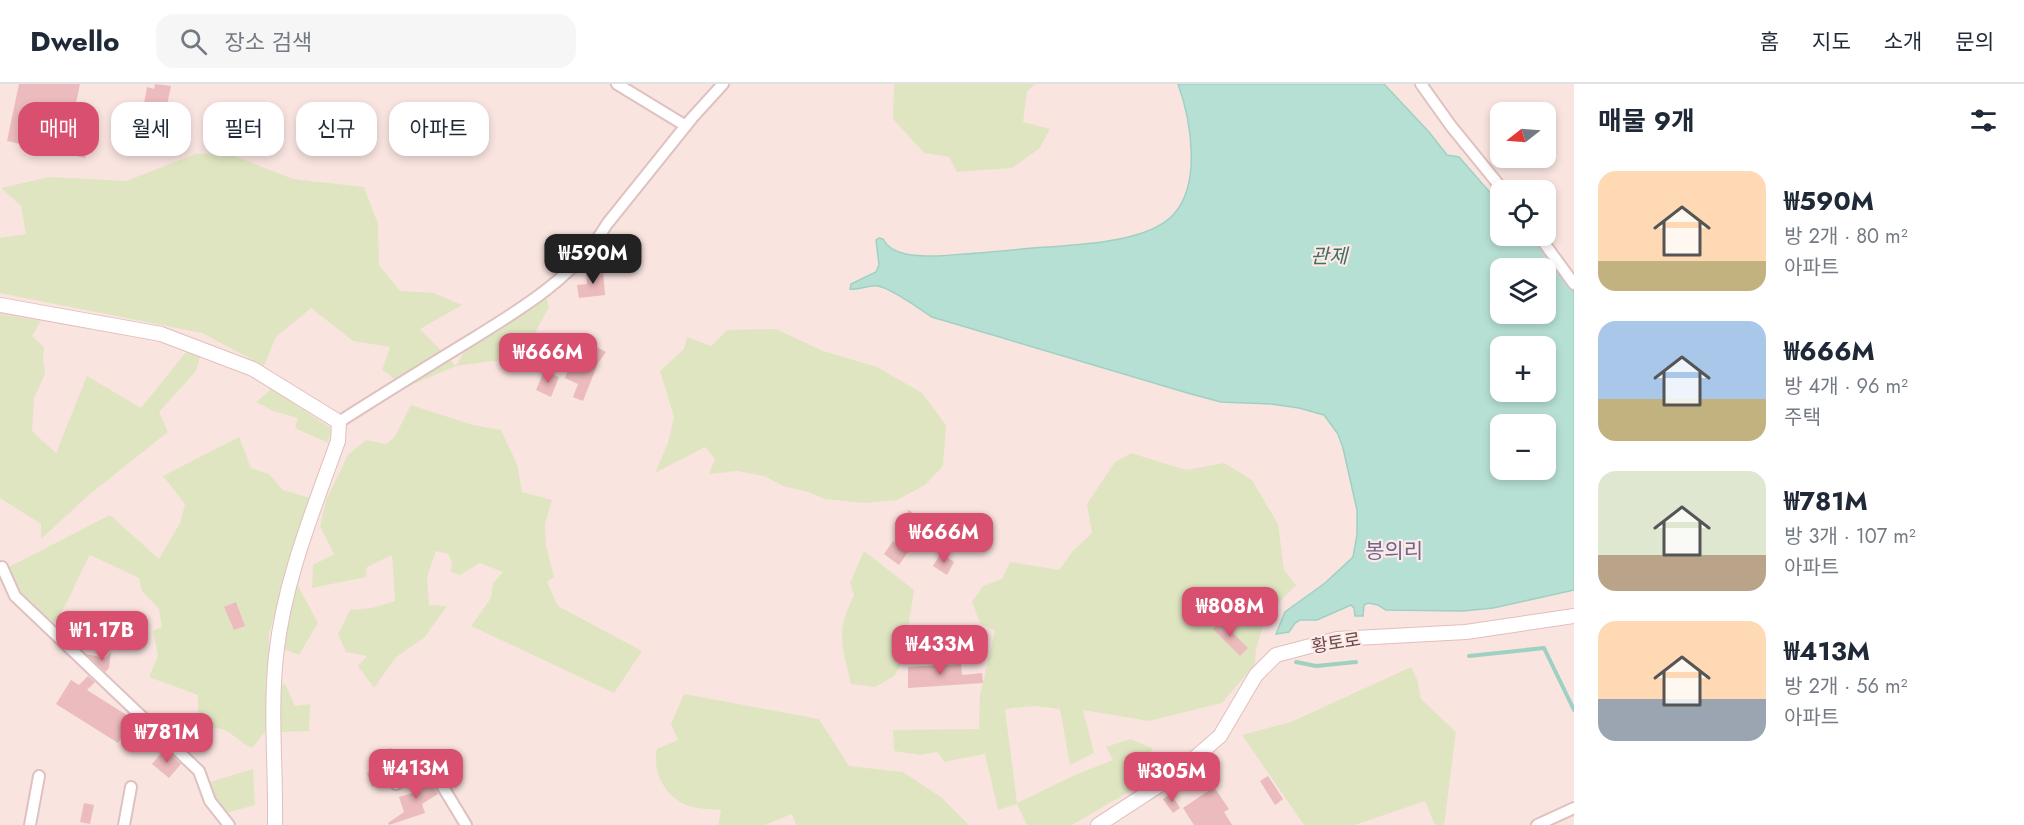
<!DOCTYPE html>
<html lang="ko">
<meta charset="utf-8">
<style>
:root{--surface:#fff;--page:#f6f6f7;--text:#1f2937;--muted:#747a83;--line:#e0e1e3;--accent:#d94f6f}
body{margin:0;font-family:Jost,"Noto Sans KR",sans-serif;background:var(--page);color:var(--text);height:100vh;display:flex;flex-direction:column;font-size:22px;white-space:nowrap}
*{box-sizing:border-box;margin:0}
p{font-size:20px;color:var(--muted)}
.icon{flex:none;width:33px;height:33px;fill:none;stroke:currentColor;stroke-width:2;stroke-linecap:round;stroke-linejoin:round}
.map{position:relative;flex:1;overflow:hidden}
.panel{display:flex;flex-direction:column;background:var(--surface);width:450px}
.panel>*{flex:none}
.hud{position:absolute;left:18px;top:18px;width:570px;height:54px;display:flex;gap:12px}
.needle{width:39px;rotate:253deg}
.fabs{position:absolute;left:1490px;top:18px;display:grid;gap:12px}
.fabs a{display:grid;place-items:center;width:66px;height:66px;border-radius:12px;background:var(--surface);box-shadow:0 3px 9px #0003;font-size:30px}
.price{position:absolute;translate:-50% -51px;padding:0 14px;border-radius:12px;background:var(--accent);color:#fff;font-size:20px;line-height:39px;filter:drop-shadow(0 2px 3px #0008)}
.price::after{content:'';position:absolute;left:50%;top:36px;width:18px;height:14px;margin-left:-9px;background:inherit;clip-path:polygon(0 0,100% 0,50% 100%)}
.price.current{background:#222;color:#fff}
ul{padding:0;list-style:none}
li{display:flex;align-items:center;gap:18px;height:150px;padding:0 24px}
li span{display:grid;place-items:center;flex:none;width:168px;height:120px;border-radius:18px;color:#555}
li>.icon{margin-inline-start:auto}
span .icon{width:72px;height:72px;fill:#fffc;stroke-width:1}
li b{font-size:26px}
h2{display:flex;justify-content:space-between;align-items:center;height:72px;padding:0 24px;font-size:26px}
.chip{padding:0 21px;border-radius:18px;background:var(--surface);box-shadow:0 3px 9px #0003;font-size:21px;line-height:54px}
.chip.current{background:var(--accent);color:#fff}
header{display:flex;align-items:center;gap:36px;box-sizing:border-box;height:84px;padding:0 30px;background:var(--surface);border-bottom:2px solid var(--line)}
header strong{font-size:28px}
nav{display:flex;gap:33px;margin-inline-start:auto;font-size:21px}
.search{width:420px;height:54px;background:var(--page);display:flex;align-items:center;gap:15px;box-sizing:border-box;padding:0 21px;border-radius:18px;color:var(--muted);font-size:22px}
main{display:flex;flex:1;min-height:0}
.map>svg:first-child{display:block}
.green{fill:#e0e5c1}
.water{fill:#b7e0d4;stroke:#9fd1c2;stroke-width:1.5;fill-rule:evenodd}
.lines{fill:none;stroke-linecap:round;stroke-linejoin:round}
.stream{stroke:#9fd1c2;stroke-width:4}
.building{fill:#ecbbbd}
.street-casing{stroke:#dec1c0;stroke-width:14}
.secondary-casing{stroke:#e3bebe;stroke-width:16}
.street{stroke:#fff;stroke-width:10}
.secondary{stroke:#fff;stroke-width:14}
.labels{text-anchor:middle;stroke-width:4.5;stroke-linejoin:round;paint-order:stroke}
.street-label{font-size:18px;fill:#6e4a4e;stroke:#fde9e6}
.water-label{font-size:20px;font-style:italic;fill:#407264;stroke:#fde9e6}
.quarter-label{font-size:21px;fill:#6f6691;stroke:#fde9e6}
</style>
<header>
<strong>Dwello</strong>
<div class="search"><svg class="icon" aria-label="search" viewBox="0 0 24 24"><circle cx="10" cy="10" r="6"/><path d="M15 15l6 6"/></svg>장소 검색</div>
<nav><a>홈</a><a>지도</a><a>소개</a><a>문의</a></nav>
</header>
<main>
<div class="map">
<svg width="1574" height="741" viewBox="0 0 1574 741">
<rect width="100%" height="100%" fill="#f9e4e0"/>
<path class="green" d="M 894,0 L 1035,0 L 1027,8 L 1023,38 L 1050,45 L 1040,64 L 1012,84 L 957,88 L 949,73 L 924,69 L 893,35 Z
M 227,69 L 293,95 L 364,103 L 378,140 L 379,181 L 400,207 L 434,209 L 462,221 L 420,245 L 456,282 L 464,268 L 546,212 L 549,223 L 520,276 L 493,277 L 456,282 L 402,305 L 390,291 L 382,286 L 390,263 L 353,257 L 311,224 L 276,253 L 264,282 L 202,249 L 0,209 L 0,154 L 26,150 L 21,122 L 1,104 L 50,93 L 126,97 L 196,70 Z
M 0,230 L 41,237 L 32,252 L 44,263 L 43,274 L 45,290 L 34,314 L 32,347 L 56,369 L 87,292 L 141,324 L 186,268 L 200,273 L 196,287 L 159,328 L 168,348 L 90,410 L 41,455 L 41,440 L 0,414 Z
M 776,245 L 823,267 L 877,283 L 922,309 L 946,341 L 943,382 L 925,401 L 897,416 L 865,419 L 825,415 L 808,408 L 783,402 L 764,392 L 737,387 L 709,390 L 715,375 L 705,363 L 655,389 L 668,359 L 674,333 L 660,287 L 684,265 L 687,253 L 711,262 L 727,246 Z
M 271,305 L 331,344 L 328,359 L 295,344 L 298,334 L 273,327 L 256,318 Z
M 411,321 L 473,341 L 501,346 L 517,380 L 522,408 L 552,416 L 545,440 L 546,462 L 554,493 L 547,498 L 558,522 L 642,567 L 614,609 L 471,542 L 491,514 L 493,499 L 503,488 L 480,479 L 460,491 L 451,488 L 452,478 L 448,470 L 436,467 L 427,493 L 429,521 L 447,522 L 424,554 L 396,573 L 374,604 L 358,582 L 367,572 L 346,568 L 338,550 L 350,526 L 372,524 L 395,517 L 392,471 L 367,483 L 366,493 L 312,504 L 313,481 L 334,470 L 320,442 L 326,416 L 348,371 L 366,356 L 386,360 L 394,354 Z
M 239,353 L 251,384 L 269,390 L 283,406 L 310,414 L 300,441 L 269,550 L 268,644 L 252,664 C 240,659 231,646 218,644 C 212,643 204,645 198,646 L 198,611 L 149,593 L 158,572 L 153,547 L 162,543 L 159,525 L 142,507 L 139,494 L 90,471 C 77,493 70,518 54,539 L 23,514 L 7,484 L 110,431 L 159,475 L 180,439 L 185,420 L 163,392 Z
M 1131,369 L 1186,386 L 1224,379 L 1252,396 L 1278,440 L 1284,486 L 1296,501 L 1271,527 L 1263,542 L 1256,565 L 1255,580 L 1222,619 L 1149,637 L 1083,626 L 1094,669 L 1070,681 L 1060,625 L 1033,622 L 1005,625 L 1017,719 L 1075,691 L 1113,676 L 1106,663 L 1130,655 L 1152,664 L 1142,700 L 1072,741 L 1027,741 L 1017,720 L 998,726 L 984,666 L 984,670 L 944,678 L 938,668 L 920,671 L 894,667 L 893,646 L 979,645 L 980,611 L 995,547 L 980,539 L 972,518 L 983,502 L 1002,495 L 1010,478 L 1059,486 L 1072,468 L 1092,449 L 1087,420 L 1115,378 Z
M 864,467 L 914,506 L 907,551 L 912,564 L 894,592 L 875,603 L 851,600 C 842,561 835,549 854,511 L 850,499 Z
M 295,496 L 318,539 L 299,571 L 283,565 Z
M 1411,583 L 1417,595 L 1421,615 L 1456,648 L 1444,741 L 1435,741 L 1425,717 L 1355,741 L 1304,741 L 1242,651 L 1291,638 Z
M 285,600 L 295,622 L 310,620 L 309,647 L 281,648 L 278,603 Z
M 684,610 L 819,635 L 849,682 L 903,688 L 941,713 L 969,741 L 796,741 L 792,730 L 765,741 L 718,741 L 721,726 C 712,725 702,725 693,723 C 668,718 651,689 657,665 L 678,656 L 671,640 Z
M 253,685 L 255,721 L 226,729 L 216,718 L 210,698 Z"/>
<path class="water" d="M 1178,0 L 1384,0 L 1429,48 L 1447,71 L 1459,73 L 1500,120 L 1500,152 L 1531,152 L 1534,154 L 1574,208 L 1574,506 L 1493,524 L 1463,527 L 1386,526 L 1378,521 L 1368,519 L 1364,521 L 1363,532 L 1355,532 L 1354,524 L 1351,521 L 1317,536 L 1300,536 L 1295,539 L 1289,548 L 1276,550 L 1285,528 L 1325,499 L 1353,473 L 1357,451 L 1357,426 L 1343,364 L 1338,350 L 1324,331 L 1299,324 L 1271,320 L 1221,318 L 1191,310 L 932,233 C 918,224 893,205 878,202 C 869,200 859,207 850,205 L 851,200 L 876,188 L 879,181 L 876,156 L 879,154 L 883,155 C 892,173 920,172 937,172 C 969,170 1001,167 1033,164 C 1071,161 1146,160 1173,131 C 1202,100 1191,36 1178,0 ZM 1500,184 L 1545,184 L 1545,230 L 1500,230 ZM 1500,262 L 1545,262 L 1545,308 L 1500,308 ZM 1500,340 L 1545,340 L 1545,386 L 1500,386 Z"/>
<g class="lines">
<path class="stream" d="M 1469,572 L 1544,564 L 1574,626
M 1296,578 L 1316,582 L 1356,578"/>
</g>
<path class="building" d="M 19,0 L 80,0 L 70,48 L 90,52 L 85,74 L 7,57 Z
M 155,0 L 171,2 L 158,64 L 132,59 L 135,48 L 139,48 L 147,3 L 154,5 Z
M 603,186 L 605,211 L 579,214 L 577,201 L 587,200 L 586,188 Z
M 581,255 L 606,268 L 598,279 L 583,317 L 573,313 L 578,300 L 565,294 Z
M 544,287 L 559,293 L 551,313 L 536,306 Z
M 909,426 L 928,440 L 923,448 L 904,434 Z
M 893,457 L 908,468 L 899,481 L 884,470 Z
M 941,469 L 954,478 L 947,491 L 933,482 Z
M 236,518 L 245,542 L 234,546 L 224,523 Z
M 1221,537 L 1248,564 L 1240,572 L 1213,545 Z
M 111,568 L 109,584 L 105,588 L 86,570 L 105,574 Z
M 961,580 L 962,591 L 982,589 L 983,599 L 908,604 L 908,583 Z
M 88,592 L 95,598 L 87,606 L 133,635 L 118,659 L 56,620 L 71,596 L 79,601 Z
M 391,664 L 393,671 L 397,670 L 403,687 L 390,694 L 390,696 L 372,703 L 367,689 L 380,685 L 375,669 Z
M 165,665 L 181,680 L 169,694 L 152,680 Z
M 426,690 L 438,710 L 422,720 L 425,729 L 389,741 L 388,739 L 404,728 L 399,713 L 419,707 L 414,698 Z
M 1268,692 L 1283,715 L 1275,721 L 1260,697 Z
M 1214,703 L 1229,725 L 1224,728 L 1232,741 L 1194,741 L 1183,724 Z
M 1171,710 L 1180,724 L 1173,729 L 1163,715 Z
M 84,719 L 94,721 L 90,740 L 80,738 Z"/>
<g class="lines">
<g class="street-casing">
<path id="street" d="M 617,0 L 686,42
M 1421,0 L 1451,42 L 1503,106
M 1539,152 L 1574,200
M 339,338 C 378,313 417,289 456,265 C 511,231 573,197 607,140 L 692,34 L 723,0
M 2,483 L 15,512 L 199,687 L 210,717 L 229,741
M 396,700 L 429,680 L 466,741
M 30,741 L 39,692
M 124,741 L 131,703
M 1537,741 L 1574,724"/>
</g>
<g class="secondary-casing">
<path id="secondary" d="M 0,221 L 161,250 L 253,285 L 339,338 L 338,357 C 313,427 284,497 276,572 C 270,628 276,685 275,741
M 1098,741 L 1175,691 L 1220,652 L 1256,591 L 1276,571 L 1337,555 L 1466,548 L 1574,532"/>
</g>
<use href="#street" class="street"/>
<use href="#secondary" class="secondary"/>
</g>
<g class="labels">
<g class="street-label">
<text transform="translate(1336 559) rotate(-9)" y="6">황토로</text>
</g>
<g class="water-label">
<text x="1329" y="179">관제</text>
</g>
<g class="quarter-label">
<text x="1394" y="474">봉의리</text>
</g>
</g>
</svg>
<div class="fabs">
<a><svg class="needle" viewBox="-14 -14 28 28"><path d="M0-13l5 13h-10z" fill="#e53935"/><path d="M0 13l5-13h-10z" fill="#747a83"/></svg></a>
<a><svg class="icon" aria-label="locate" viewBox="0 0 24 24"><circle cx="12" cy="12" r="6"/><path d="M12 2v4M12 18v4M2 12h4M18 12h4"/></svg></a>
<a><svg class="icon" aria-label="layers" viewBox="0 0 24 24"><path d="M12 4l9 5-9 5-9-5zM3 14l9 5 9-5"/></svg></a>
<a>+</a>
<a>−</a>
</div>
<b class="price current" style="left:593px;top:201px">₩590M</b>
<b class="price" style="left:548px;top:300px">₩666M</b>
<b class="price" style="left:944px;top:480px">₩666M</b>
<b class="price" style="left:1230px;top:554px">₩808M</b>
<b class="price" style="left:102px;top:578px">₩1.17B</b>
<b class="price" style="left:940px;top:592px">₩433M</b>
<b class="price" style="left:167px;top:680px">₩781M</b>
<b class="price" style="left:416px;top:716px">₩413M</b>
<b class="price" style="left:1172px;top:719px">₩305M</b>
<div class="hud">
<a class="chip current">매매</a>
<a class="chip">월세</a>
<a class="chip">필터</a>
<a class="chip">신규</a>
<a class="chip">아파트</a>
</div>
</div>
<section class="panel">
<h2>매물 9개<svg class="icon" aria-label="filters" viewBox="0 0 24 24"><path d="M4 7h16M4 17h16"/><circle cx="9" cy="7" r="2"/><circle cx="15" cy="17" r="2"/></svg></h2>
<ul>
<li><span style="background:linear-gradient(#ffd9b3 75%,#c2b280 0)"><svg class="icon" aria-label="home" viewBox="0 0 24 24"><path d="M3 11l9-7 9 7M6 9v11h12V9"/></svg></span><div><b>₩590M</b><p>방 2개 · 80 m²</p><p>아파트</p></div></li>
<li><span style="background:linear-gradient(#a9c7e8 65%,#c2b280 0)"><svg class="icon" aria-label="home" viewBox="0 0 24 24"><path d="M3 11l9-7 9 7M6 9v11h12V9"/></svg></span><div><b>₩666M</b><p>방 4개 · 96 m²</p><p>주택</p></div></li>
<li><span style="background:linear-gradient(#dfe7d0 70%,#b9a48a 0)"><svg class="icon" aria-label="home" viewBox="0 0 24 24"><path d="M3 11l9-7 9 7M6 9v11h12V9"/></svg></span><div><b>₩781M</b><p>방 3개 · 107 m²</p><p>아파트</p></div></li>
<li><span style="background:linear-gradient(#ffd9b3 65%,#9aa5b1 0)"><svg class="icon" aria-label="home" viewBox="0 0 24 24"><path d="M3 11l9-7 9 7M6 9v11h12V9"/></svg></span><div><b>₩413M</b><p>방 2개 · 56 m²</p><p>아파트</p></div></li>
</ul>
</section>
</main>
